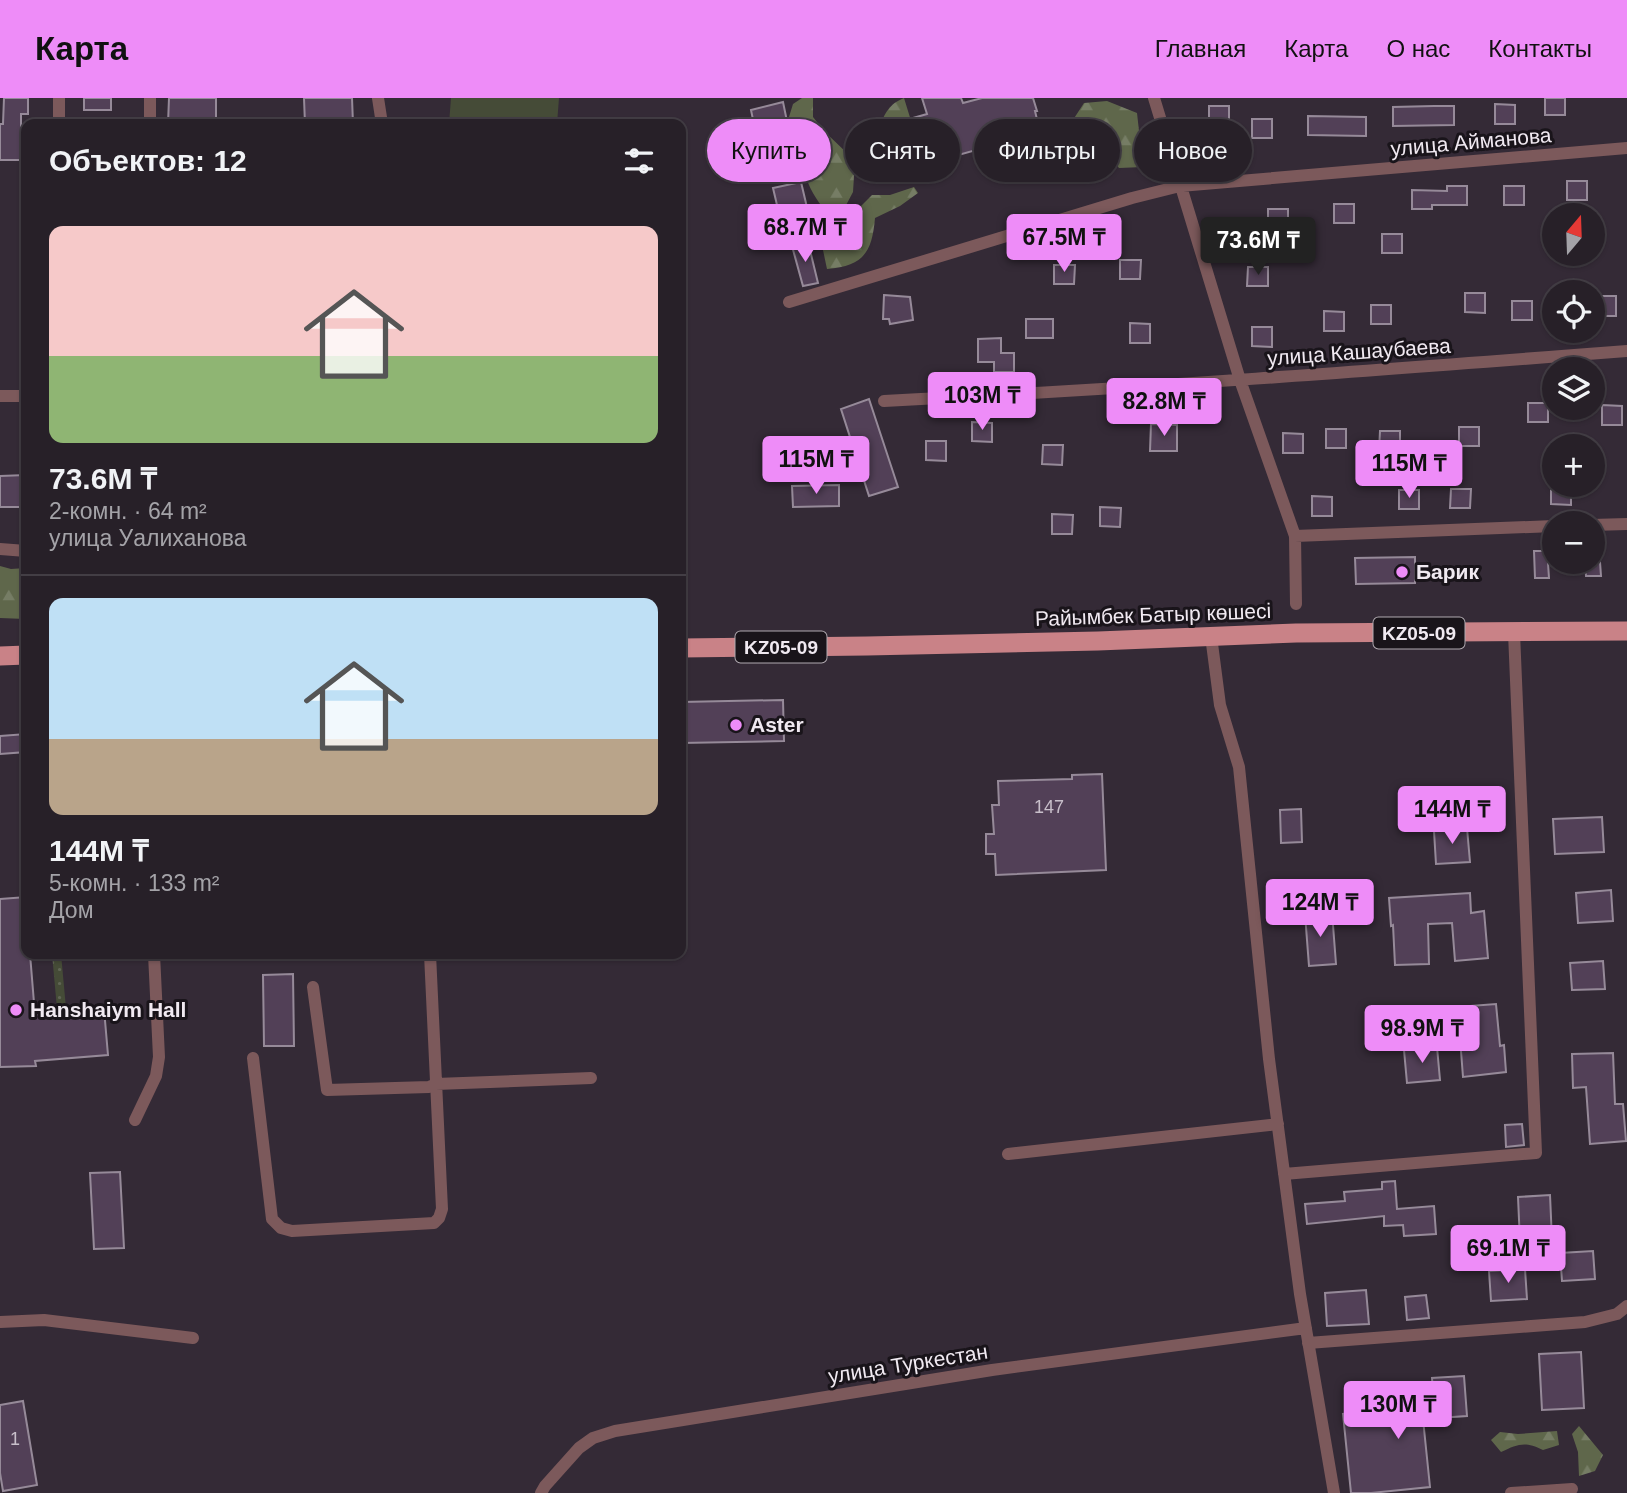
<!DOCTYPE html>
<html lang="ru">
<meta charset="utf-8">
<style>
:root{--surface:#272028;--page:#2f2830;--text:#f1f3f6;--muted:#a4a3a8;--line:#433e45;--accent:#ee8cf8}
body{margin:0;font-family:Helvetica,sans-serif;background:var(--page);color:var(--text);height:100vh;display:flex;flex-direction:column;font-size:26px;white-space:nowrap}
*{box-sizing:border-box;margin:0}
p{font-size:23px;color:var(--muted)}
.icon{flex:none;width:38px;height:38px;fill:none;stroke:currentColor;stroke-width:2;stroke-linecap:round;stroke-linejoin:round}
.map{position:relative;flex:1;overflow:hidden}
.panel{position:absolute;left:21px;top:21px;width:665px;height:840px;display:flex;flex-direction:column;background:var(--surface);border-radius:14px;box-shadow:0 2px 5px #0004,0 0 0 2px var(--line)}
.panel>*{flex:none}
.guide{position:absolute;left:707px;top:21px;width:665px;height:63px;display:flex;gap:14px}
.needle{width:46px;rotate:19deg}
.buttons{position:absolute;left:1542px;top:105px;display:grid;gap:14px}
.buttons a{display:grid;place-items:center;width:63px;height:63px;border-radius:50%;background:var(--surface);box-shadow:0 2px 5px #0004,0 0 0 2px var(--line);font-size:35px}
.price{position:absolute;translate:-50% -60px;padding:0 16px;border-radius:7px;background:var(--accent);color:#111;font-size:23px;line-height:46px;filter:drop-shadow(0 2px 4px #0008)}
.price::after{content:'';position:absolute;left:50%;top:42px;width:21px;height:16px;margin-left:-10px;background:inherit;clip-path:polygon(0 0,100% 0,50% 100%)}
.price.current{background:#222;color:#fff}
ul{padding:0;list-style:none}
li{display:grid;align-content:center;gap:14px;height:371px;padding:0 28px}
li+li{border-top:2px solid var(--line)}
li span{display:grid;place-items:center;height:217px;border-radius:14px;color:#555}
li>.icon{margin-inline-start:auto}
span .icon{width:126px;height:126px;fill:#fffc;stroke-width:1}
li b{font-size:30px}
h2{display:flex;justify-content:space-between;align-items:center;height:84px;padding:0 28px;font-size:30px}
.chip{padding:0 24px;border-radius:32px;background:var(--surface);box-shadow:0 2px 5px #0004,0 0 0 2px var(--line);font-size:24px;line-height:63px}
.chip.current{background:var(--accent);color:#111}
header{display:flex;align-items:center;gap:42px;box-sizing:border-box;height:98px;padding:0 35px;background:var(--accent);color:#111}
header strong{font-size:33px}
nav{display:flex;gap:38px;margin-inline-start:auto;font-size:24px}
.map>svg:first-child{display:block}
.grass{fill:url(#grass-dots)}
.forest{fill:url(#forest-firs)}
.garden{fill:#454b37}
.building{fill:#524057;stroke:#968a99;stroke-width:2}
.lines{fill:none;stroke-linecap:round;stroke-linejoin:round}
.street{stroke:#7c595b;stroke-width:12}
.primary{stroke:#c98287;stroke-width:19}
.poi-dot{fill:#ee8cf8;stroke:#19141a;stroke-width:2.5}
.labels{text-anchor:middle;stroke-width:6;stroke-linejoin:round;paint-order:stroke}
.number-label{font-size:18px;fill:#c8bfca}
.shield{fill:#19141a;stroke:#b0a9b0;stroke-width:2}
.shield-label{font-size:19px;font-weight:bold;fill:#f0e9f1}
.street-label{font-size:21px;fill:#f0e9f1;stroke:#19141a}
.poi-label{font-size:21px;font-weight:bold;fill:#f0e9f1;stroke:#19141a;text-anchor:start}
</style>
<header>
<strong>Карта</strong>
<nav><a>Главная</a><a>Карта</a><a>О нас</a><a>Контакты</a></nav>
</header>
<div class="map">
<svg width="1627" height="1395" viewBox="0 0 1627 1395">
<defs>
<pattern id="grass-dots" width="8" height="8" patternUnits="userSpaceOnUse" patternTransform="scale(1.75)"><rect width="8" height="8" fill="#454b37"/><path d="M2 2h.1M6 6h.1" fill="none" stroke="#606554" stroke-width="1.8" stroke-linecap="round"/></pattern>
<pattern id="forest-firs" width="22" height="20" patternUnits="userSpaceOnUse" patternTransform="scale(1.75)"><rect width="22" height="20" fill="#5f674b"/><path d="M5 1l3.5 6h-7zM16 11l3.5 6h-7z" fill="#767d65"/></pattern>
</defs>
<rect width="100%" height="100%" fill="#342a36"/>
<path class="grass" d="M 52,856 L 61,856 L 68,932 L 59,932 Z"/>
<path class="forest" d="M 802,0 L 813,0 L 813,19 L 824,33 L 850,58 L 854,78 L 853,94 L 844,111 L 827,115 C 804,87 800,66 800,31 L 789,19 L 793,6 Z
M 904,0 L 912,26 L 879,30 C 885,15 889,6 904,0 Z
M 1107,3 L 1137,15 L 1140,42 L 1151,52 L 1143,69 L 1119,70 L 1104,51 L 1115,38 L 1105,28 L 1089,36 L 1071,25 L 1084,5 Z
M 914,89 L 918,95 L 900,108 L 875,120 C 872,155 863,168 827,171 L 823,152 L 825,139 L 840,127 L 852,126 L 861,108 L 872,97 L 890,97 Z
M 0,468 L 11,471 L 26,470 L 26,521 L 0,520 Z
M 1579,1328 L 1603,1357 L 1595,1373 L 1579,1378 L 1578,1354 L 1572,1336 Z
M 1557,1333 L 1559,1347 L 1543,1352 C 1525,1343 1518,1346 1501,1354 L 1491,1342 L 1500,1334 L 1518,1336 Z"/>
<path class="garden" d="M 451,0 L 559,0 L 557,26 L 449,26 Z"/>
<path class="building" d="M 4,0 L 28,0 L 28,16 L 21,16 L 21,39 L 26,39 L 26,62 L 0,62 L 0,26 L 3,26 Z
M 84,0 L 111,0 L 111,12 L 84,12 Z
M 169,0 L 216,0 L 216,26 L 168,26 Z
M 304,0 L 352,0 L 353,26 L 305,26 Z
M 922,0 L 961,0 L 963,5 L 982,0 L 1033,0 L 1037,13 L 1035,13 L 1040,34 L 887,77 L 877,42 L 881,40 L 878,30 L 927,16 Z
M 1545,0 L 1565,0 L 1565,17 L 1545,17 Z
M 783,4 L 789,33 L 757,41 L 751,12 Z
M 1495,6 L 1515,7 L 1515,26 L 1495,26 Z
M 1209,8 L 1229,8 L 1229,27 L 1209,27 Z
M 1434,8 L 1454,8 L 1454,27 L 1393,28 L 1393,9 Z
M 1308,18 L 1366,19 L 1366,38 L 1308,37 Z
M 1252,21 L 1272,21 L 1272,40 L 1252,40 Z
M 1567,83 L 1587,83 L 1587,102 L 1567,102 Z
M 801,84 L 809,118 L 781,124 L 773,90 Z
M 1447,88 L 1467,88 L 1467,107 L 1432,107 L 1432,111 L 1412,111 L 1412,92 L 1447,93 Z
M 1504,88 L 1524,88 L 1524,107 L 1504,107 Z
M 1334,106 L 1354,106 L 1354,125 L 1334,125 Z
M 1268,111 L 1288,111 L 1288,130 L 1268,130 Z
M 1237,129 L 1257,129 L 1257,148 L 1237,148 Z
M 1382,136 L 1402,136 L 1402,155 L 1382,155 Z
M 808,144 L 818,185 L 803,188 L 792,148 Z
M 1120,162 L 1141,162 L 1140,181 L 1120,181 Z
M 1054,167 L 1075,167 L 1074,186 L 1054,186 Z
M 1248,169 L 1268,169 L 1268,188 L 1247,188 Z
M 1465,195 L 1485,195 L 1485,215 L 1465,214 Z
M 884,197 L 910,199 L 913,222 L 890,226 L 889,221 L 883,221 Z
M 1596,198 L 1616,198 L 1616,218 L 1595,218 Z
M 1512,203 L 1532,203 L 1532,222 L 1512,222 Z
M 1371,207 L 1391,207 L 1391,226 L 1371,226 Z
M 1324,213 L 1344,214 L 1344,233 L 1324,233 Z
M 1026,221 L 1053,221 L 1053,240 L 1026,240 Z
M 1130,225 L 1150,226 L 1150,245 L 1130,245 Z
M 1252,229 L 1272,229 L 1272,249 L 1252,248 Z
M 1001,240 L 1001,255 L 1014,255 L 1014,274 L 994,274 L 994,264 L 978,264 L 978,241 Z
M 869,301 L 898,389 L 869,398 L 841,311 Z
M 1528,305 L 1548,305 L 1548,324 L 1528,324 Z
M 1602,307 L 1622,308 L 1622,327 L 1602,327 Z
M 972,324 L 992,325 L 992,344 L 972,343 Z
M 1151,326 L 1177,327 L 1177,353 L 1150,353 Z
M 1459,329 L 1479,329 L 1479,348 L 1459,348 Z
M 1326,331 L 1346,331 L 1346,350 L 1326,350 Z
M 1380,333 L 1400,333 L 1400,353 L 1379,353 Z
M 1283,335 L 1303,336 L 1303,355 L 1283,355 Z
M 926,343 L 946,343 L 946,363 L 926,362 Z
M 1043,347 L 1063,347 L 1062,367 L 1042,366 Z
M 26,377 L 26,409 L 0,409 L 0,378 Z
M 839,387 L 839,408 L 793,409 L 792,388 Z
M 1551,387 L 1571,388 L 1571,407 L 1551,406 Z
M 1451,391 L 1471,391 L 1470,410 L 1450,410 Z
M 1399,392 L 1419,392 L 1419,411 L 1399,411 Z
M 1312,398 L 1332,399 L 1332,418 L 1312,418 Z
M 1100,409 L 1121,410 L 1120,429 L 1100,428 Z
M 1052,416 L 1073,417 L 1072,436 L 1052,436 Z
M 1534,453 L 1554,453 L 1554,465 L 1548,465 L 1549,480 L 1535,480 Z
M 1415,459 L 1415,485 L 1356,486 L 1355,460 Z
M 1585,464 L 1600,464 L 1601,478 L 1586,478 Z
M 783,602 L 784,643 L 681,645 L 681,604 Z
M 26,636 L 26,654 L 0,656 L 0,638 Z
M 1102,676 L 1106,772 L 996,777 L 995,756 L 986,756 L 986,736 L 994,736 L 992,707 L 999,707 L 998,683 L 1072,681 L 1072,677 Z
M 1301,711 L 1302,744 L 1281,745 L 1280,712 Z
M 1602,719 L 1604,754 L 1555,756 L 1553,721 Z
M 1467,730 L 1470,764 L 1436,766 L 1434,733 Z
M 1611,792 L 1613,823 L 1578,825 L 1576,795 Z
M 1470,795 L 1471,815 L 1484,813 L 1488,860 L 1455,863 L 1452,825 L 1428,826 L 1429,866 L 1395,867 L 1393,827 L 1391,828 L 1389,800 Z
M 26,799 L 26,856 L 30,856 L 35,917 L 104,911 L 108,957 L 35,963 L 36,968 L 0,969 L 0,801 Z
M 1332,814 L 1336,866 L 1309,868 L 1305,816 Z
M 1603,863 L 1605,891 L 1572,892 L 1570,865 Z
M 293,876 L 294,948 L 264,948 L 263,877 Z
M 1496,906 L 1500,948 L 1504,947 L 1506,974 L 1463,979 L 1460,940 L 1446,941 L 1444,910 Z
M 1437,949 L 1440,982 L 1407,985 L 1404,952 Z
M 1613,955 L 1615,1006 L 1623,1006 L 1626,1043 L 1590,1046 L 1586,989 L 1573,990 L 1572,956 Z
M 1522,1026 L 1524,1047 L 1506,1049 L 1505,1027 Z
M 120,1074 L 124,1150 L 94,1151 L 90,1075 Z
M 1395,1083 L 1397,1111 L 1434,1108 L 1436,1136 L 1404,1138 L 1403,1127 L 1384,1128 L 1384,1118 L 1307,1126 L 1305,1106 L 1345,1103 L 1344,1094 L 1382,1091 L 1382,1084 Z
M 1550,1097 L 1552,1142 L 1520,1144 L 1518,1099 Z
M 1593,1153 L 1595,1181 L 1562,1183 L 1560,1155 Z
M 1525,1171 L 1527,1201 L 1491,1203 L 1489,1173 Z
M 1366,1192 L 1369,1226 L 1327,1228 L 1325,1195 Z
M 1426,1197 L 1429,1220 L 1407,1222 L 1405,1199 Z
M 1581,1254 L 1584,1310 L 1542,1312 L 1539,1256 Z
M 1464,1278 L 1467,1318 L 1423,1321 L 1430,1389 L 1371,1395 L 1351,1395 L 1343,1316 L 1434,1307 L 1432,1280 Z
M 23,1303 L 37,1387 L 3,1393 L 0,1375 L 0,1307 Z"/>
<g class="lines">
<path class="street" d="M 150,0 L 150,26
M 378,0 L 382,26
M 1154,0 L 1240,282 L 1295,438 L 1296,506
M 59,26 L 59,0
M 789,204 L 1132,100 L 1180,88 L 1627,50
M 0,298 L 26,298
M 884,303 C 1132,291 1380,272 1627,253
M 1592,427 L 1627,426
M 1295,438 L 1554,428
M 0,451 L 26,453
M 1211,538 L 1220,607 L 1239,669 L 1269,961 L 1300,1196 L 1334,1395
M 313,889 L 327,992 L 429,989 L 436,986 L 591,980
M 253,960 L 272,1121 L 281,1130 L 292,1133 L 434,1125 L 439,1120 L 442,1111 L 430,856
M 135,1022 L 156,978 L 159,959 L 154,856
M 1008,1056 L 1278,1026
M 1284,1076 L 1536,1055 L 1514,535
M 0,1224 L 44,1222 L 193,1240
M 1308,1245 L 1585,1224 L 1617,1216 L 1627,1208
M 541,1395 L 545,1388 L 579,1350 L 593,1340 L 615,1333 L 992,1272 L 1306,1230
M 1511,1395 L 1572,1391"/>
<path class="primary" d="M 681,550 L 867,548 L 1098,543 L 1296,535 L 1627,533
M 0,558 L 26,557"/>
</g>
<g class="poi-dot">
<circle cx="1402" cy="474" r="7"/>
<circle cx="736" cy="627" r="7"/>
<circle cx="16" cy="912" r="7"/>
</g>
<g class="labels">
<g class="number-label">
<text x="1049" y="715">147</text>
<text x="15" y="1347">1</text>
</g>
<g class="shield">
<rect x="1373.5" y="519.5" width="91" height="31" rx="5"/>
<rect x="735.5" y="533.5" width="91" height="31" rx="5"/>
</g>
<g class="shield-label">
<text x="1419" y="542">KZ05-09</text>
<text x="781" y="556">KZ05-09</text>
</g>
<g class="street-label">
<text transform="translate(1471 44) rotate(-5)" y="7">улица Айманова</text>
<text transform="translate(1359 254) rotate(-4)" y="7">улица Кашаубаева</text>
<text transform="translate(1153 517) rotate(-2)" y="7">Райымбек Батыр көшесі</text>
<text transform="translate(908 1266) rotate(-9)" y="7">улица Туркестан</text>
</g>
<g class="poi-label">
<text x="1416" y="481">Барик</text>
<text x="750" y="634">Aster</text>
<text x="30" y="919">Hanshaiym Hall</text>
</g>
</g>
</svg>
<div class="buttons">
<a><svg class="needle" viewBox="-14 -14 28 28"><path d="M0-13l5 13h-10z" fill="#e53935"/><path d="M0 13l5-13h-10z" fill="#a4a3a8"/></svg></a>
<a><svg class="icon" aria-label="locate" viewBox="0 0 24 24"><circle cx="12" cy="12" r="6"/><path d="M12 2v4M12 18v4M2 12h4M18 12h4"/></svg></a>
<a><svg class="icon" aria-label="layers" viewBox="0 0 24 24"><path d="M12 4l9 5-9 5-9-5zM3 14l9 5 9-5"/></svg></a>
<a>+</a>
<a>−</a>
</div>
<b class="price" style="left:805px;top:166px">68.7M ₸</b>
<b class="price" style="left:1064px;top:176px">67.5M ₸</b>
<b class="price current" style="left:1258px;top:179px">73.6M ₸</b>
<b class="price" style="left:982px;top:334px">103M ₸</b>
<b class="price" style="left:1164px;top:340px">82.8M ₸</b>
<b class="price" style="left:816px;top:398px">115M ₸</b>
<b class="price" style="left:1409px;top:402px">115M ₸</b>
<b class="price" style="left:1452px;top:748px">144M ₸</b>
<b class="price" style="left:1320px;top:841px">124M ₸</b>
<b class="price" style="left:1422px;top:967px">98.9M ₸</b>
<b class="price" style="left:1508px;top:1187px">69.1M ₸</b>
<b class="price" style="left:1398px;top:1343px">130M ₸</b>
<div class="guide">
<a class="chip current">Купить</a>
<a class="chip">Снять</a>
<a class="chip">Фильтры</a>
<a class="chip">Новое</a>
</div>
<section class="panel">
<h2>Объектов: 12<svg class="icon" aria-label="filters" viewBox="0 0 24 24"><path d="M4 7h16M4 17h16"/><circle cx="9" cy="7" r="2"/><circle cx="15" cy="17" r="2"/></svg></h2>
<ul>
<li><span style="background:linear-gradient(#f6c9c9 60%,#8fb573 0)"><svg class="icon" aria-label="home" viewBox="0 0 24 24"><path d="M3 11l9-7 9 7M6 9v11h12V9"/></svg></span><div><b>73.6M ₸</b><p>2-комн. · 64 m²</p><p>улица Уалиханова</p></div></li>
<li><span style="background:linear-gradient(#bfe0f5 65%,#b9a48a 0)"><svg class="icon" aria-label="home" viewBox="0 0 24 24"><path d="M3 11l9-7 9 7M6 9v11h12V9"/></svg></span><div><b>144M ₸</b><p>5-комн. · 133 m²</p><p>Дом</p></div></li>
</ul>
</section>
</div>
